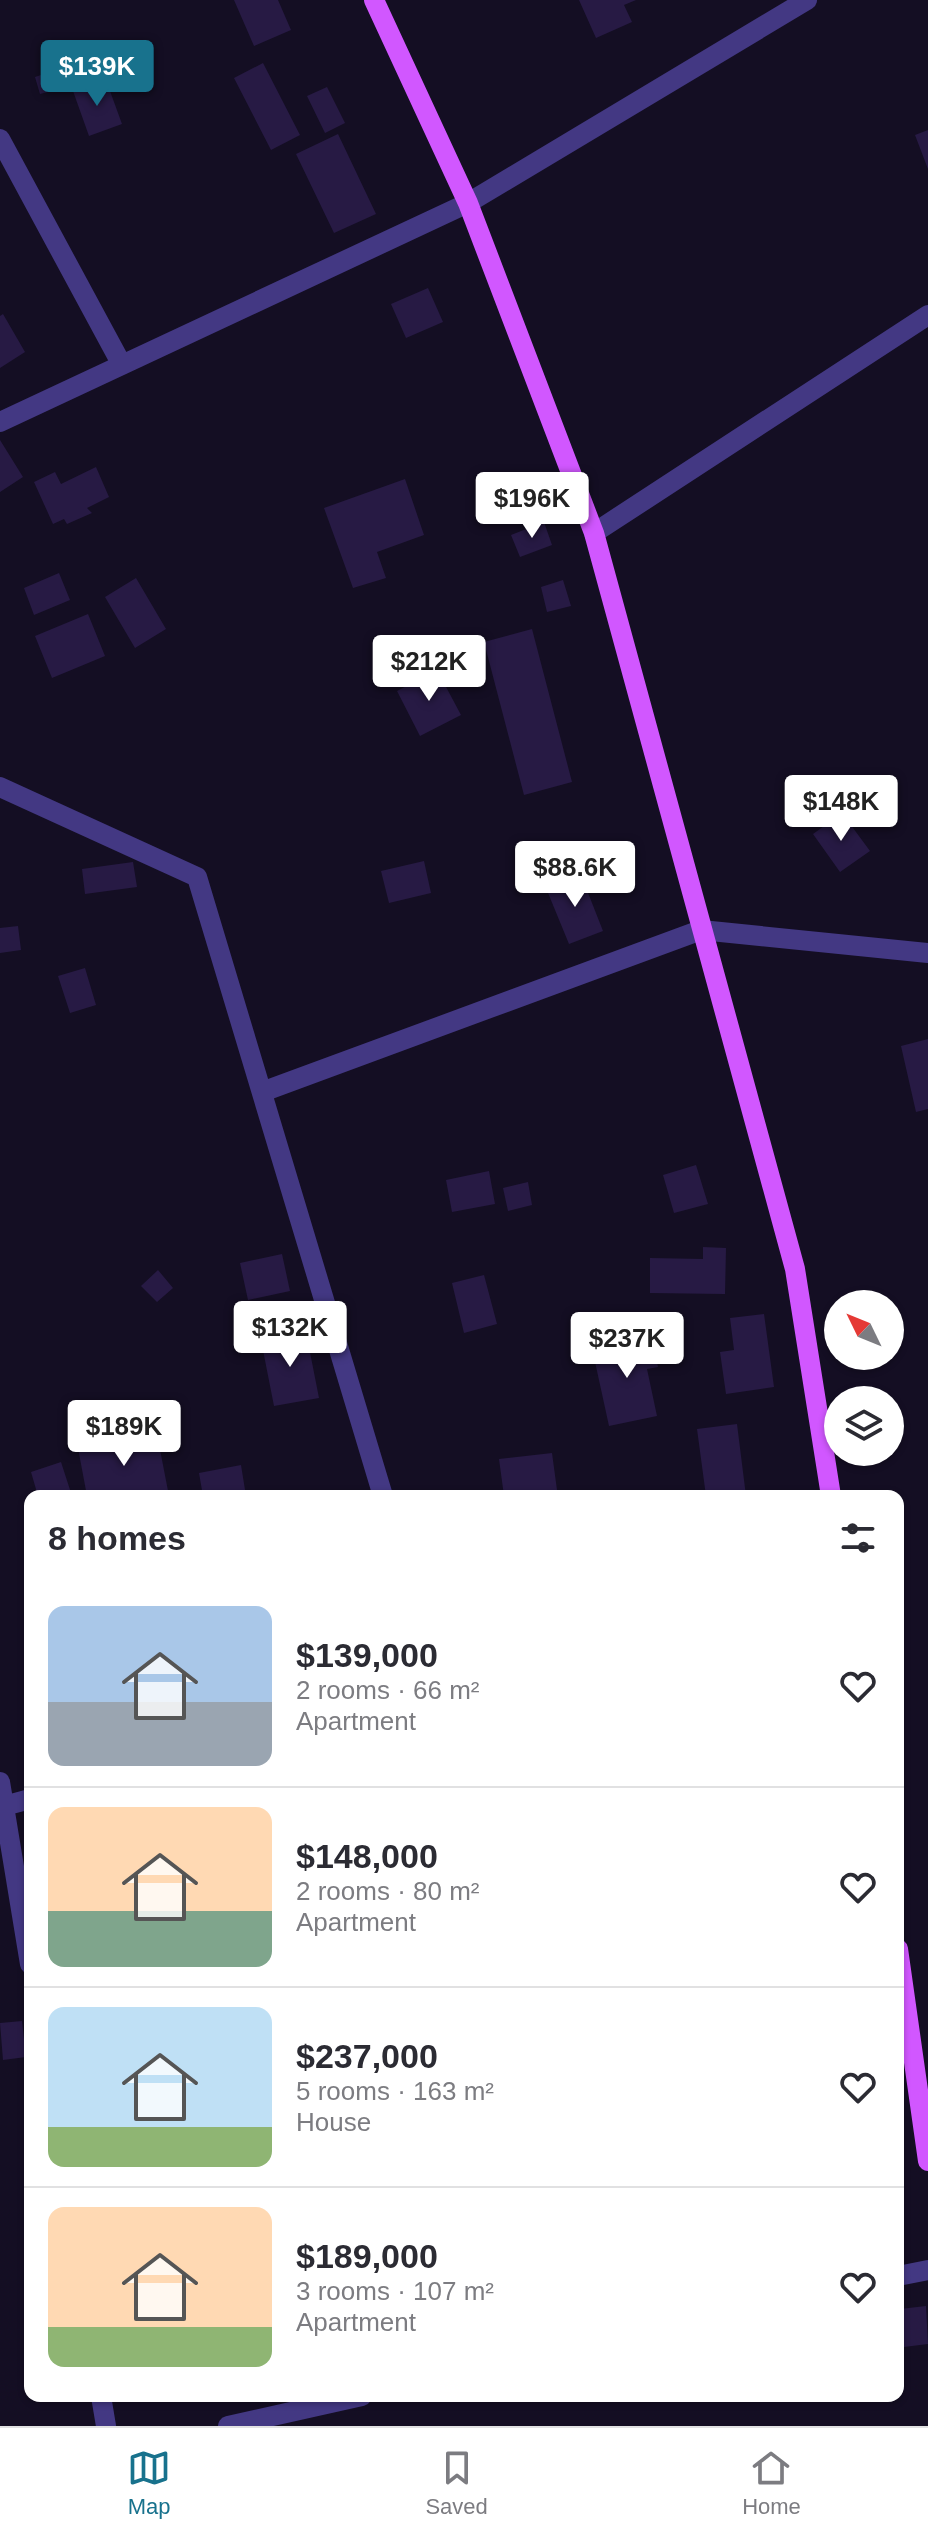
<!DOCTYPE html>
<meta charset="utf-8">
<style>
:root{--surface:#fff;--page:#f7f7f7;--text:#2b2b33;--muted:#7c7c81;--line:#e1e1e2;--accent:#18728d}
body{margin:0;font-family:Arial,sans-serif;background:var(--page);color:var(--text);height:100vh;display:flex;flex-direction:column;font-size:30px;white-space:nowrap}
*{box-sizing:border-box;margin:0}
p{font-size:26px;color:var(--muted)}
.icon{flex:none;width:44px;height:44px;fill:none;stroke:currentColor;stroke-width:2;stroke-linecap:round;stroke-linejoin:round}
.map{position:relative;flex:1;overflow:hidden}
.side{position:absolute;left:24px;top:1490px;width:880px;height:912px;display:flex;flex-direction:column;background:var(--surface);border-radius:16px;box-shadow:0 2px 6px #0004}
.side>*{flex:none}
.needle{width:52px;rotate:313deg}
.buttons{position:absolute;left:824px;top:1290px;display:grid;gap:16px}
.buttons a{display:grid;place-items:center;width:80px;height:80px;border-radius:50%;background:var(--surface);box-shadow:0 2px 6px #0004;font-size:40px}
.price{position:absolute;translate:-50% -68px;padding:0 18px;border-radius:8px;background:#fff;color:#222;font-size:26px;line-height:52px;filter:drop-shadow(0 2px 4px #0008)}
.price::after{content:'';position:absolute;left:50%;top:48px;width:24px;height:18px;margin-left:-12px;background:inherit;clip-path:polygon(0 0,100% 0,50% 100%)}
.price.current{background:var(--accent);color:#fff}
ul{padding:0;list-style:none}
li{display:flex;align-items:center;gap:24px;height:200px;padding:0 24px}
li+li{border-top:2px solid var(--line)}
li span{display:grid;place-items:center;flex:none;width:224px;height:160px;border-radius:16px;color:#555}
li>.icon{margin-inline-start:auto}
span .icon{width:96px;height:96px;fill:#fffc;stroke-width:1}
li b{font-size:34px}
h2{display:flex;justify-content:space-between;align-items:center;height:96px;padding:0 24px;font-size:34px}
.tabs{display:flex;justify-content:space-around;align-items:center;height:112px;border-top:2px solid var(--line);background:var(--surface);font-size:22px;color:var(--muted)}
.tabs a{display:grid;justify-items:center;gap:4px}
.tabs .current{color:var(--accent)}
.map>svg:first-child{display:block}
.building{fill:#271a44}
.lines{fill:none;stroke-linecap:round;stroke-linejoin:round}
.lane{stroke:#433883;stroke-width:20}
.street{stroke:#433883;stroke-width:20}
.primary{stroke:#d157ff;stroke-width:20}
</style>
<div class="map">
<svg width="928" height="2426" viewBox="0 0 928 2426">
<rect width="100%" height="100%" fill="#140e23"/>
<path class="building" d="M 234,0 L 278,0 L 291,30 L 254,46 Z
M 579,0 L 636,0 L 624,5 L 632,22 L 596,38 Z
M 263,63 L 300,135 L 271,150 L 234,78 Z
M 53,71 L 59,89 L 40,94 L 35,77 Z
M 106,80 L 122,124 L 89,136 L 73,91 Z
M 327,87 L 345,123 L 325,133 L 307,96 Z
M 928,130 L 928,169 L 915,135 Z
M 338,134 L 376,214 L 334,233 L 296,154 Z
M 428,288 L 443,322 L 406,338 L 391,304 Z
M 3,314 L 25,352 L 0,368 L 0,316 Z
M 0,440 L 23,477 L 0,492 Z
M 96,467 L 109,497 L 87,508 L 92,513 L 67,524 L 64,519 L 53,524 L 34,482 L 55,472 L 61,484 Z
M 405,479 L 424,535 L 377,552 L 386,578 L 353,588 L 324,508 Z
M 544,522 L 552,545 L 520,557 L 511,535 Z
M 59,573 L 70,600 L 34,615 L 24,588 Z
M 136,578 L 166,629 L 135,648 L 105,597 Z
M 563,580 L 571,606 L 547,612 L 541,587 Z
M 88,614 L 105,656 L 52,678 L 35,636 Z
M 532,629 L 572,782 L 524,795 L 484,642 Z
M 437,670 L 461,715 L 420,736 L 397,691 Z
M 842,813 L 870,851 L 840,872 L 813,834 Z
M 424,861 L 431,893 L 389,903 L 381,871 Z
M 133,862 L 137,887 L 85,894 L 82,869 Z
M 581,875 L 603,931 L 569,944 L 546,888 Z
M 18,926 L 21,950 L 0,953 L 0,928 Z
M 85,968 L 96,1005 L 70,1013 L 58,976 Z
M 928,1039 L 928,1109 L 916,1112 L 901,1046 Z
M 696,1165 L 708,1204 L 674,1213 L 663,1175 Z
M 489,1171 L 495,1204 L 452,1212 L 446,1180 Z
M 528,1182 L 532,1205 L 508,1211 L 503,1188 Z
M 703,1247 L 726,1248 L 725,1294 L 650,1293 L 650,1258 L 703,1259 Z
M 282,1254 L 290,1291 L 248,1300 L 240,1263 Z
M 158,1270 L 173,1288 L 157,1302 L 141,1286 Z
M 484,1275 L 497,1324 L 464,1333 L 452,1283 Z
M 764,1314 L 774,1387 L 726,1394 L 720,1352 L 734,1350 L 730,1318 Z
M 306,1332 L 319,1398 L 274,1406 L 261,1340 Z
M 652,1336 L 658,1367 L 647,1369 L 657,1416 L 609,1426 L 592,1348 Z
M 737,1424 L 746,1496 L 706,1496 L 697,1429 Z
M 157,1434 L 169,1496 L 87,1496 L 78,1448 Z
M 552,1453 L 557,1490 L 504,1496 L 499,1459 Z
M 61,1462 L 72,1496 L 38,1496 L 31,1472 Z
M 241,1465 L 246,1496 L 203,1496 L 199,1473 Z
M 22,2021 L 26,2057 L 3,2060 L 0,2023 Z
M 926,2306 L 928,2344 L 904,2347 L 900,2309 Z
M 24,2322 L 30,2322 L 30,2366 L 25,2366 Z"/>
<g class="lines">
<path class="lane" d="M 0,787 L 197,877 L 383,1496
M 262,1092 L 701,930"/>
<path class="street" d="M 0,139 L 122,365
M 0,422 L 468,203 L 807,0
M 594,533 L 928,315
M 701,930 L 928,953
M 0,1782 L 30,1964
M 0,1807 L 30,1799
M 898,2276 L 928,2270
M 101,2396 L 106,2426
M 228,2426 L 362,2396"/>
<path class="primary" d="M 374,0 L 468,203 L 594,533 L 795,1269 L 831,1496
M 898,1949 L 928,2161"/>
</g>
</svg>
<div class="buttons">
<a><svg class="needle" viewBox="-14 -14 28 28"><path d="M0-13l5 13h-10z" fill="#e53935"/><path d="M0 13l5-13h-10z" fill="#7c7c81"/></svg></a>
<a><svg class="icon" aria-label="layers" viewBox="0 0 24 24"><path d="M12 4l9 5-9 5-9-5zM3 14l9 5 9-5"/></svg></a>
</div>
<b class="price current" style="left:97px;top:108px">$139K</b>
<b class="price" style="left:532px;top:540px">$196K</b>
<b class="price" style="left:429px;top:703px">$212K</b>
<b class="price" style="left:841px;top:843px">$148K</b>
<b class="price" style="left:575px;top:909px">$88.6K</b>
<b class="price" style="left:290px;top:1369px">$132K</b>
<b class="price" style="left:627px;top:1380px">$237K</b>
<b class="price" style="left:124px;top:1468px">$189K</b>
<section class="side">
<h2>8 homes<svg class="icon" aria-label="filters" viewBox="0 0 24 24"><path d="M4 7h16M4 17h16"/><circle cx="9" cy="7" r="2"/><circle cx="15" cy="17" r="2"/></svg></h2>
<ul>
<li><span style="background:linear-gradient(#a9c7e8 60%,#9aa5b1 0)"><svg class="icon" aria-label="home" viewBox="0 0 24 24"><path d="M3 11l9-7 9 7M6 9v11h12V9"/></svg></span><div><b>$139,000</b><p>2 rooms · 66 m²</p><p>Apartment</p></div><svg class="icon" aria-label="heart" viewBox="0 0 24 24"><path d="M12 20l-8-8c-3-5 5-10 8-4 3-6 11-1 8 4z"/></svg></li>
<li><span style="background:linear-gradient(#ffd9b3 65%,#7fa58c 0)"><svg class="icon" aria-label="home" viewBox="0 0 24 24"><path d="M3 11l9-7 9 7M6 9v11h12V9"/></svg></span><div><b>$148,000</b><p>2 rooms · 80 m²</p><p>Apartment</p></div><svg class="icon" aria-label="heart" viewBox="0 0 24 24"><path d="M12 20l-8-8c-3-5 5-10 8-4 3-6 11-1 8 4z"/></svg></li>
<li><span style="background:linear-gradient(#bfe0f5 75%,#8fb573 0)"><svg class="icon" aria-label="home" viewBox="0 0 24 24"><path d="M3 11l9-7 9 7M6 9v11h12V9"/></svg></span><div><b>$237,000</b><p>5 rooms · 163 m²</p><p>House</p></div><svg class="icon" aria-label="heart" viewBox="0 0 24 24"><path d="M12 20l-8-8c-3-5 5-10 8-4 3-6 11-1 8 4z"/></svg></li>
<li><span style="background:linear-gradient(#ffd9b3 75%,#8fb573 0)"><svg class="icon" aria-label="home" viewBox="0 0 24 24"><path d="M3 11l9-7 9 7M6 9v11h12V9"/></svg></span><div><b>$189,000</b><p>3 rooms · 107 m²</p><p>Apartment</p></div><svg class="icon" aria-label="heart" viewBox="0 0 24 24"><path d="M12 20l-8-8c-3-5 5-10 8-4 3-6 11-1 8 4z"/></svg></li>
</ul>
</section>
</div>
<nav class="tabs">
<a class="current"><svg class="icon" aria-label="map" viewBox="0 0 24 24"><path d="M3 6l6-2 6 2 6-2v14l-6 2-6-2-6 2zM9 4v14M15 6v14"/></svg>Map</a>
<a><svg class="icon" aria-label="saved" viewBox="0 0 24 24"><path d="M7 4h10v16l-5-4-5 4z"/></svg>Saved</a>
<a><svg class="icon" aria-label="home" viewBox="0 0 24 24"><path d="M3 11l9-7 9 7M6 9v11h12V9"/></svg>Home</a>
</nav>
